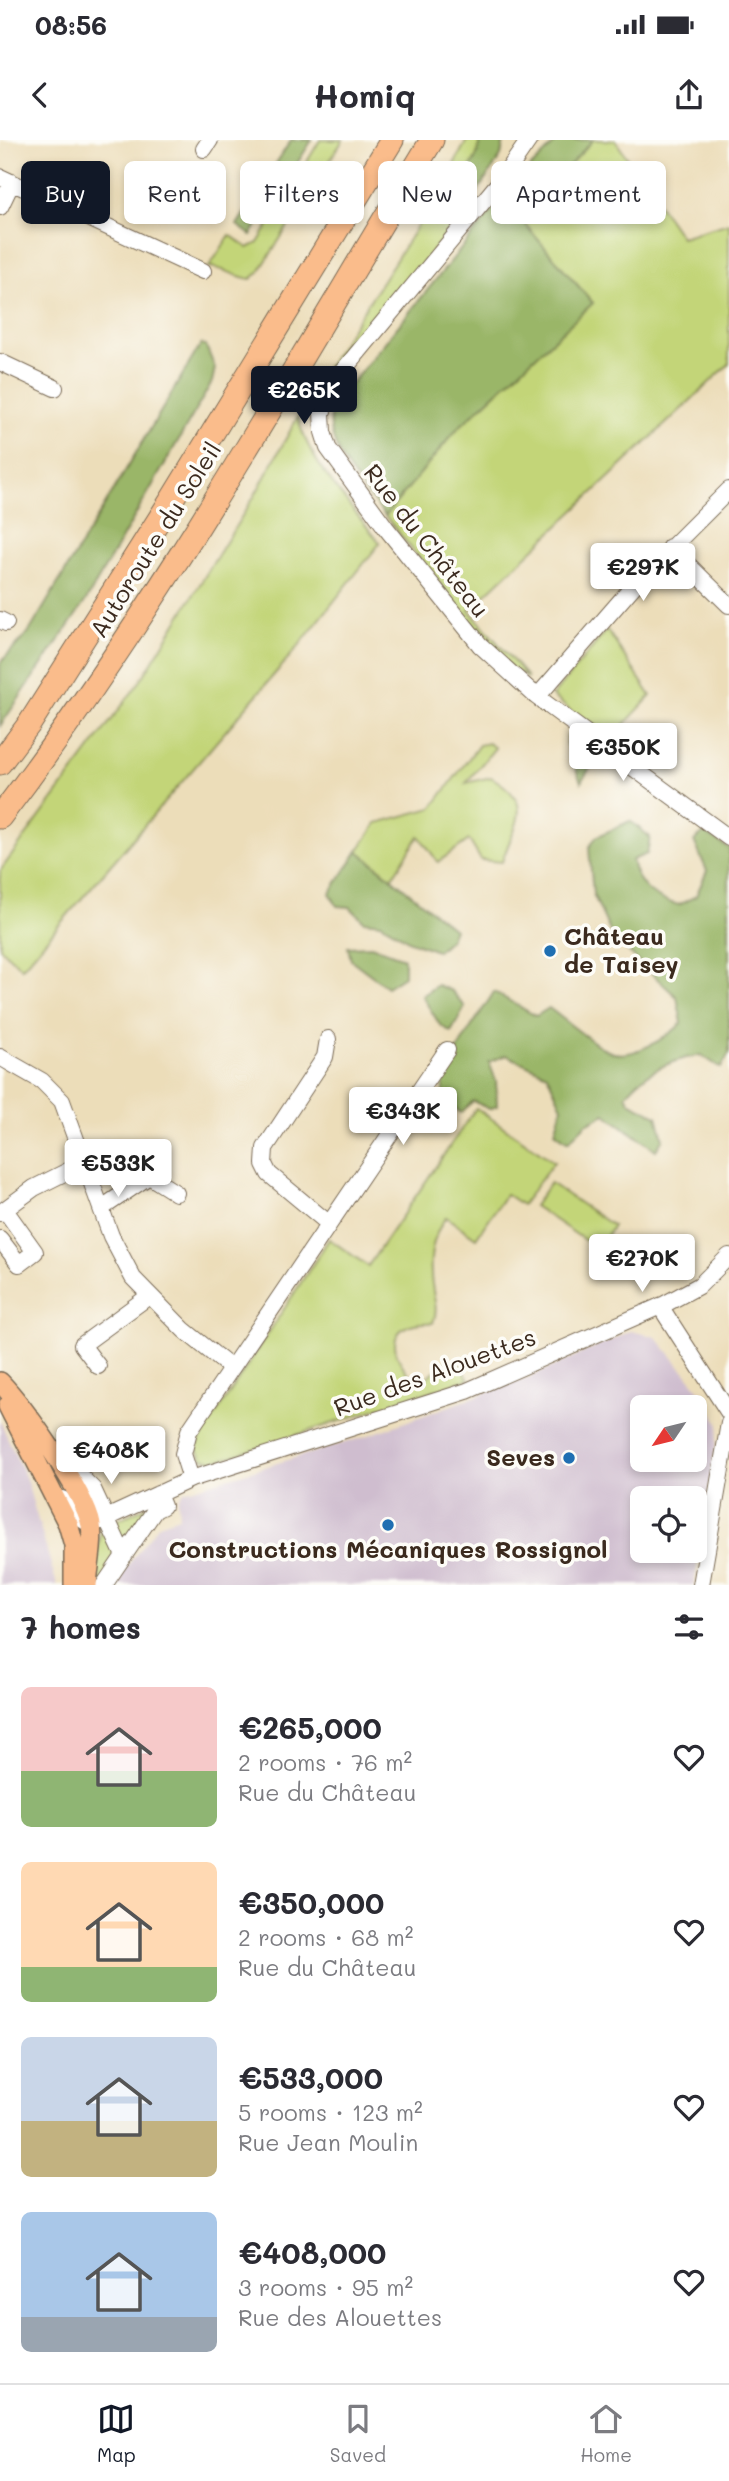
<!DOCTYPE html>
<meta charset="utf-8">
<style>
:root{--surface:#fff;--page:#f7f7f7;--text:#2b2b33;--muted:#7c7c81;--line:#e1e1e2;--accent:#111827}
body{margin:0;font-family:Mali,sans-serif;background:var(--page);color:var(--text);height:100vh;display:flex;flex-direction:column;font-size:26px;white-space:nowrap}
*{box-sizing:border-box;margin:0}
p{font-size:23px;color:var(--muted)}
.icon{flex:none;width:38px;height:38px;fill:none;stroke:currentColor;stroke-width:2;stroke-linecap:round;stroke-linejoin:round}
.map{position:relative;height:1445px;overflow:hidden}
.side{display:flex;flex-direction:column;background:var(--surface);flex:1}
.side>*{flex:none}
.top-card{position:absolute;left:21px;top:21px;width:688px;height:63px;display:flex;gap:14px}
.needle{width:46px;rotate:235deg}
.tools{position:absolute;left:630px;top:1255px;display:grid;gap:14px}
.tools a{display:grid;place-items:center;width:77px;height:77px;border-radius:10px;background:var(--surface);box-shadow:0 4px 10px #0003;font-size:35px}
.price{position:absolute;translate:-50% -60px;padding:0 16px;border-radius:7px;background:#fff;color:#222;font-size:23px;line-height:46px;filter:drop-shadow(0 2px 4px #0008)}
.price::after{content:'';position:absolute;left:50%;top:42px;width:21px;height:16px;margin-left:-10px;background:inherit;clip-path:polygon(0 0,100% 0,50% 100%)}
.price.on{background:var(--accent);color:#fff}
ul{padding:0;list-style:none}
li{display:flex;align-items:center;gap:21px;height:175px;padding:0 21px}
li span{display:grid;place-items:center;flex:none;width:196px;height:140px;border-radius:10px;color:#555}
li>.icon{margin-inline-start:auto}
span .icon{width:84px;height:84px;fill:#fffc;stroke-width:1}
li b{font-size:30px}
h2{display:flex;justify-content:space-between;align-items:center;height:84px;padding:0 21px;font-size:30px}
.tag{padding:0 24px;border-radius:10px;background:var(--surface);box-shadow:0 4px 10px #0003;font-size:24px;line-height:63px}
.tag.on{background:var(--accent);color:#fff}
.status{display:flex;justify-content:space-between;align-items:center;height:49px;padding:0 35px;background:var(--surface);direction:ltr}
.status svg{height:19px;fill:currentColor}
header{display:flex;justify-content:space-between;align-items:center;height:91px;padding:0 21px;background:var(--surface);font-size:32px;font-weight:700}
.menu{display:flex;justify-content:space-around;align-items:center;height:98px;border-top:2px solid var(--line);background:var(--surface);font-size:19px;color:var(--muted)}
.menu a{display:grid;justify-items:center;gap:4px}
.menu .on{color:var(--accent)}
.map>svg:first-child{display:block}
.industrial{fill:#cfbdcf;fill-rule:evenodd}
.green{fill:#c3d578;stroke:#7f804b;stroke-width:2}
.forest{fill:#9ab668;stroke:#6a7043;stroke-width:2}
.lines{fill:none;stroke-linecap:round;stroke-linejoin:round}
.minor-casing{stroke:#796954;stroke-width:18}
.major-casing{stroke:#796954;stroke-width:22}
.highway-casing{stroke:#796954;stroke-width:25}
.minor{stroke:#fff;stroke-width:16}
.major{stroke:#fabc8b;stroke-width:19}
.highway{stroke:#fabc8b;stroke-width:23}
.poi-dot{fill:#1f6fb2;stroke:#fdfcf7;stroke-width:2.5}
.labels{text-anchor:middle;stroke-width:7;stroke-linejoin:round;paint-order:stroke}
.street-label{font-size:24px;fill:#3b2a1e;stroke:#fdfcf7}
.poi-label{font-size:24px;font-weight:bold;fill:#3b2a1e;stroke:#fdfcf7;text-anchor:start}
</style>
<div class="status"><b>08:56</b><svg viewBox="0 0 49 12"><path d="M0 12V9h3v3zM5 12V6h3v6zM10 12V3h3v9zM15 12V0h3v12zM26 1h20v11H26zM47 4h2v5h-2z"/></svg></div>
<header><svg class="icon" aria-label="back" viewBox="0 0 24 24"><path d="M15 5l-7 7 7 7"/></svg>Homiq<svg class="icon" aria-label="share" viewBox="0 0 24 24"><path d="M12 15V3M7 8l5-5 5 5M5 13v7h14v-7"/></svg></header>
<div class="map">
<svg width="729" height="1445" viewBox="0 0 729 1445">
<rect width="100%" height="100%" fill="#fdfcf7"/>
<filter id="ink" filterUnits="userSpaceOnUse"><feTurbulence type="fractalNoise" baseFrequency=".0143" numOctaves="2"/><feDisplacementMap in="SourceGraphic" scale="14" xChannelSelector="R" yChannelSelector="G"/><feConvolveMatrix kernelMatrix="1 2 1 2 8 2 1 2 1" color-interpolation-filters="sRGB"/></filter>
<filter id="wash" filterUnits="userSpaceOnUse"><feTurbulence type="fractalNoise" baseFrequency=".00686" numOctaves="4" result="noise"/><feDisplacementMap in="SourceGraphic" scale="28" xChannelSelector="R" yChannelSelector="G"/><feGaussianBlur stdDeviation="1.57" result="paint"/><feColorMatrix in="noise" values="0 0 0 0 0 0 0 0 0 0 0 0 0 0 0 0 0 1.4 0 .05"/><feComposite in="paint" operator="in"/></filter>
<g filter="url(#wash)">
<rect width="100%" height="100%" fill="#ecddb9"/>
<path class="industrial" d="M 631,1191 L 656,1197 L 706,1258 L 719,1285 L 694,1445 L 113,1445 L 159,1384 L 179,1377 L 178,1359 L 184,1351 L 361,1298 L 530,1237 ZM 642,1267 L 695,1267 L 695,1320 L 642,1320 ZM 642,1358 L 695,1358 L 695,1410 L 642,1410 Z
M 0,1281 L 26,1339 L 57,1445 L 0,1445 Z"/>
<path class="green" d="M 320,0 L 343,0 L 259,132 L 251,139 C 235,137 224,128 209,127 L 230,95 L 248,108 L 258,103 Z
M 467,0 L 479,0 C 481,25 455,41 450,64 L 459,79 L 298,276 C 306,320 353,368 380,403 L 297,508 L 22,828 L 0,808 L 0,731 L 141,540 L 255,355 L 313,249 L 440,51 Z
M 593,0 L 615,0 L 681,97 L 729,83 L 729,224 L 469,470 L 528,538 L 514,531 L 490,506 L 385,376 L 457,289 L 593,163 L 516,74 L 528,61 L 548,74 L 561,35 Z
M 607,490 L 651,556 L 609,601 L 552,556 Z
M 488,603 L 495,608 L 466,643 L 491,637 C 537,664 515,681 502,722 L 481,720 L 469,700 L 438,722 L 419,696 L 392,738 L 358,711 L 377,683 L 432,668 L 479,605 Z
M 476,968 L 554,1022 L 522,1065 L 506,1054 L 476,1098 L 446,1077 C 430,1099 428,1124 433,1151 C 435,1164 438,1170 433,1183 C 392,1180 384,1206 410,1235 L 426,1238 L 449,1220 L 458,1222 L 469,1239 L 223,1319 L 212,1321 L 202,1318 L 197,1308 L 200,1299 L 329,1099 L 368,1126 Z
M 550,1043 L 613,1086 L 598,1109 L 534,1066 Z
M 148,1366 L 156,1366 L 125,1411 L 111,1383 Z
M 104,1389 L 120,1417 L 102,1445 L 92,1445 L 101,1391 Z"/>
<path class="forest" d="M 291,0 L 312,0 L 251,95 L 237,85 Z
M 479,0 L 504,0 L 501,16 L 459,79 L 450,72 C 449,39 481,29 479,0 Z
M 558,0 L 593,0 L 561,35 L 548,74 L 528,62 L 516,74 L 593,163 L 457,289 L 385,376 C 364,348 319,304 333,266 L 513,45 Z
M 201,204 L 206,206 L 215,228 L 212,242 L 87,459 L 0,586 L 0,523 L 29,492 Z
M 568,595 L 599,614 L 581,642 L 566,603 Z
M 630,681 L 650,697 L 647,714 L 632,720 C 637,747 654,759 679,765 L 696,756 L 707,731 L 694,701 L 704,693 L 729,708 L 729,914 L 721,928 L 701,915 C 672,920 644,931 626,955 L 631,963 L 657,976 L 663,999 L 656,1010 L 605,974 L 586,984 L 568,1002 L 555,992 L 562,967 L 547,934 L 506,915 L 489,922 L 496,941 L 497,966 L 489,969 L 473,961 L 461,973 C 453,966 444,959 443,947 C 442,926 482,872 494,852 L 536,876 L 549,868 C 565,880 591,902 608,911 C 629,922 668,897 682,883 L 677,857 L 613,798 L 593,754 L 589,708 L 596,697 Z
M 358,711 L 454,789 L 450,799 L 437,811 L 410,801 L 381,783 L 364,781 L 350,767 L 337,766 L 330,753 Z
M 371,806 L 404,818 L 404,836 L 387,847 L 351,820 L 348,807 Z
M 437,845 L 452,851 L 465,867 L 451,892 L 440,885 L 422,856 Z"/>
</g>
<g filter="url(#ink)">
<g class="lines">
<g class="minor-casing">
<path id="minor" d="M 529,0 L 502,39 L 336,239 L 322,273 L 323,292 L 328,308 L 386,388 L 480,505 L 537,557 L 729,698
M 204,9 L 210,0
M 0,37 L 203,131
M 0,67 L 12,42
M 0,222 L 55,248
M 670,407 L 729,465
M 0,480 L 6,483
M 537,557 L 637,442 L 729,350
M 0,917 L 42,941 L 62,961 L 111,1096 L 133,1138 L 184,1190 L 231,1228
M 102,1068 L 149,1036 L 176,1053
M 0,1073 L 34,1048 L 86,1022
M 328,1083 L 269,1034 L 264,1024 L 265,1008 L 325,917 L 328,899
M 0,1099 L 19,1124 L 35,1112 L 5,1070
M 660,1166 L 729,1273
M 98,1226 L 82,1205 L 149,1156
M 63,1319 L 93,1349 L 124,1416
M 191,1339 L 183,1314 L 189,1291 L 447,910
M 62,1359 L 70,1372 L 91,1385 L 191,1339 L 467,1251 L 665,1164 L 700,1145 L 729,1116
M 104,1445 L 155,1370 L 163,1366 L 158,1354
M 701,1445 L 729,1283"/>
</g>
<g class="major-casing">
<path id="major" d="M 0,1242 C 24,1267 85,1353 91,1385 C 94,1403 88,1427 87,1445
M 8,1266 L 68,1384 L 74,1405 L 74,1445"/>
</g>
<g class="highway-casing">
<path id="highway" d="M 0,623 L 30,583 L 172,359 L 392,0
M 0,677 C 162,464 293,229 432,0"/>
</g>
<use href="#minor" class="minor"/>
<use href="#major" class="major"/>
<use href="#highway" class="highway"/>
</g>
</g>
<g class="poi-dot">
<circle cx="550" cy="811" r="7"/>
<circle cx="569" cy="1318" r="7"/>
<circle cx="388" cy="1385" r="7"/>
</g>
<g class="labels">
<g class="street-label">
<text transform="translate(156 400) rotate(-58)" y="8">Autoroute du Soleil</text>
<text transform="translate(426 401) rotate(52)" y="8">Rue du Château</text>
<text transform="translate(435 1233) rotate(-20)" y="8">Rue des Alouettes</text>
</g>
<g class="poi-label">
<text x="564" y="805">Château<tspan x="564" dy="28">de Taisey</tspan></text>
<text x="555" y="1326" text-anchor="end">Seves</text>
<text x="388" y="1418" text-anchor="middle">Constructions Mécaniques Rossignol</text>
</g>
</g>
</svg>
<div class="tools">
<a><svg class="needle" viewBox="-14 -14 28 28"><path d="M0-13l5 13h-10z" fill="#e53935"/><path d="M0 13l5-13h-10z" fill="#7c7c81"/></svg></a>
<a><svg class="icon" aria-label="locate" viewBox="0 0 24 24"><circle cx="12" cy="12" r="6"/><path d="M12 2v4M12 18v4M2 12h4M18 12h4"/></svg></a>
</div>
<b class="price on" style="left:304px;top:286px">€265K</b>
<b class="price" style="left:643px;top:463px">€297K</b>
<b class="price" style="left:623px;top:643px">€350K</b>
<b class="price" style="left:403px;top:1007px">€343K</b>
<b class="price" style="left:118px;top:1059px">€533K</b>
<b class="price" style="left:642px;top:1154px">€270K</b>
<b class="price" style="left:111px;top:1346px">€408K</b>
<div class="top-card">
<a class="tag on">Buy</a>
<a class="tag">Rent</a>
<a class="tag">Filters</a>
<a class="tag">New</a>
<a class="tag">Apartment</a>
</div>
</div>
<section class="side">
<h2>7 homes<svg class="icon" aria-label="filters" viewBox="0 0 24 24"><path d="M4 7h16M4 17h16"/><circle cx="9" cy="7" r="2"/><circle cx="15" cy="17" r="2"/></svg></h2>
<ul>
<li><span style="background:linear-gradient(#f6c9c9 60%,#8fb573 0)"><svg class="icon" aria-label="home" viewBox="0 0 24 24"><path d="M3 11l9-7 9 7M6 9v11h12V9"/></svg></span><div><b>€265,000</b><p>2 rooms · 76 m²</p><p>Rue du Château</p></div><svg class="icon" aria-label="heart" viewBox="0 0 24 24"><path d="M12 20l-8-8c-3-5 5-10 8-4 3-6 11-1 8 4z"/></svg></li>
<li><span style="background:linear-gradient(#ffd9b3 75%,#8fb573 0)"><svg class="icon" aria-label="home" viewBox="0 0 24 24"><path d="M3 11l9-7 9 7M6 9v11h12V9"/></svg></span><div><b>€350,000</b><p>2 rooms · 68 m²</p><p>Rue du Château</p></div><svg class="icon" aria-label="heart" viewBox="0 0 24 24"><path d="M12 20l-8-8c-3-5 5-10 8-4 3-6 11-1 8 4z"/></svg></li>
<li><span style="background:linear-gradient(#c9d6e8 60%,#c2b280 0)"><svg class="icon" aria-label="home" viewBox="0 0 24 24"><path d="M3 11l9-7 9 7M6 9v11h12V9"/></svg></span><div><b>€533,000</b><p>5 rooms · 123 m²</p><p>Rue Jean Moulin</p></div><svg class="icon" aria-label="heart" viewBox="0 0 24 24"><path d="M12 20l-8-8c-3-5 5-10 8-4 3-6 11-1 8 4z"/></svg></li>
<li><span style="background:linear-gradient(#a9c7e8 75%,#9aa5b1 0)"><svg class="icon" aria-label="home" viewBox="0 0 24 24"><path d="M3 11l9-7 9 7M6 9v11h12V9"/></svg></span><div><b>€408,000</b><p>3 rooms · 95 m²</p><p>Rue des Alouettes</p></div><svg class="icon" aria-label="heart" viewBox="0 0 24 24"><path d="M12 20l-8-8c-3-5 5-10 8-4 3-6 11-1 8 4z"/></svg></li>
</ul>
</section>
<nav class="menu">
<a class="on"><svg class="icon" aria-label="map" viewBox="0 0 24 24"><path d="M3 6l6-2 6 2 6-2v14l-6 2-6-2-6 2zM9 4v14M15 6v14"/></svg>Map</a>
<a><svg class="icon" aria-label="saved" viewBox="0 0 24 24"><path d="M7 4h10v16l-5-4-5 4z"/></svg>Saved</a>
<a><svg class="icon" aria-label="home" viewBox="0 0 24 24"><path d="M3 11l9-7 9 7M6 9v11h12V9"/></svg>Home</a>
</nav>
